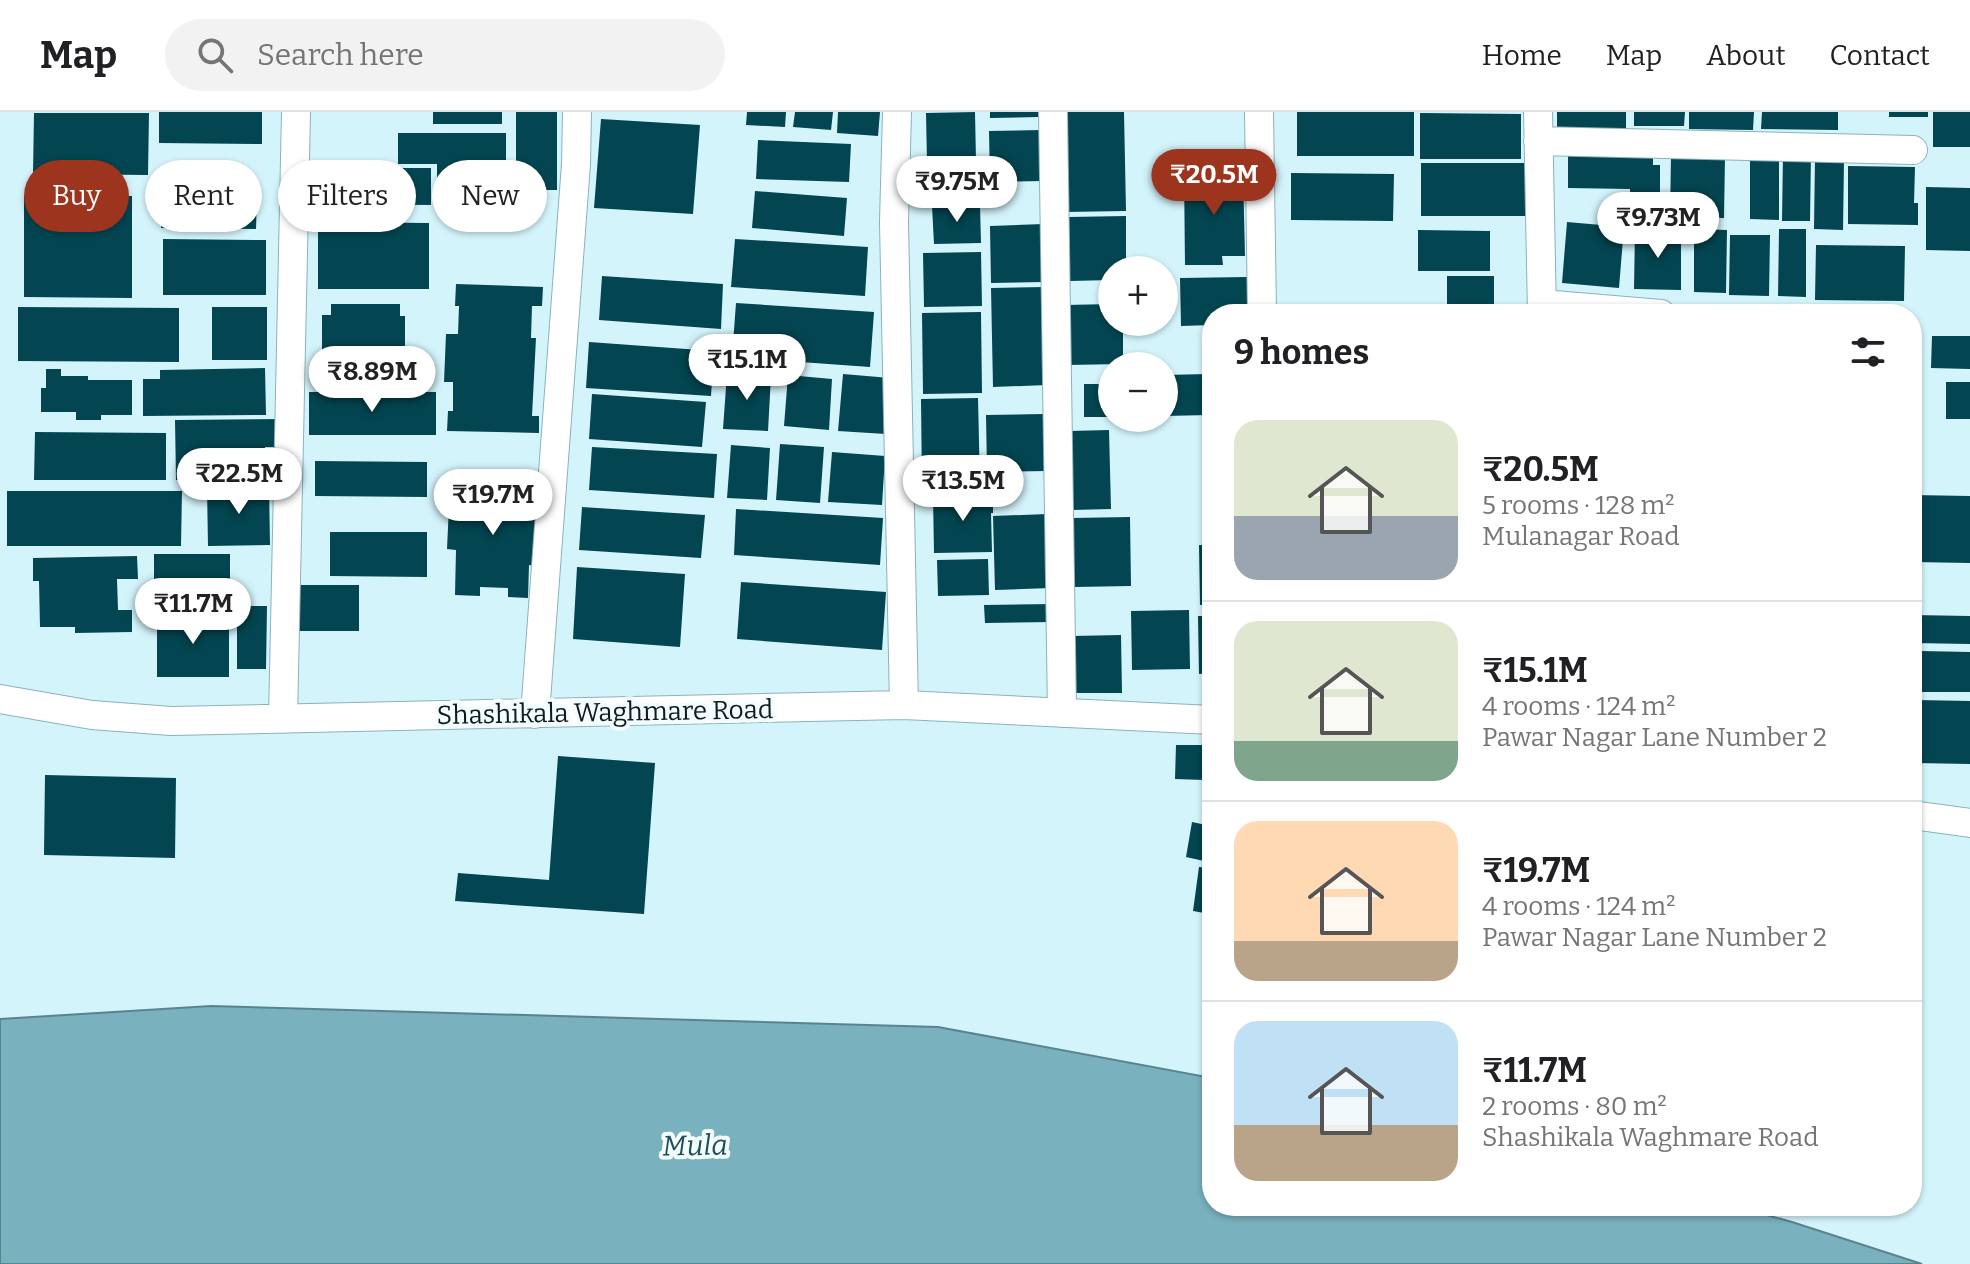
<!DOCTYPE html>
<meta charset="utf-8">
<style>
:root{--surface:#fff;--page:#f2f2f2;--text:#202124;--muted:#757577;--line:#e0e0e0;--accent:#9d341e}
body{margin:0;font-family:Bitter,serif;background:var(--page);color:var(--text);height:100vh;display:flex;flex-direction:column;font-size:30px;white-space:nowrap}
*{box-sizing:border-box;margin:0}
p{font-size:26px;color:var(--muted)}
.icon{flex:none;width:44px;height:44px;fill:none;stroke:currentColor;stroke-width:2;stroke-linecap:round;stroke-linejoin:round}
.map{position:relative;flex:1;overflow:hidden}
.drawer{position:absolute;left:1202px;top:192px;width:720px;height:912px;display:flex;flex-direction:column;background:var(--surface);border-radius:32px;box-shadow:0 2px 6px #0004}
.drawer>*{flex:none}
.banner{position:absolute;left:24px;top:48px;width:760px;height:72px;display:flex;gap:16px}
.tools{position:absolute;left:1098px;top:144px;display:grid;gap:16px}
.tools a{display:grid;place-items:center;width:80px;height:80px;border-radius:50%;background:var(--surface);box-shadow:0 2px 6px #0004;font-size:40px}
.price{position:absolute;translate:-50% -68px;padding:0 18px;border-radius:28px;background:#fff;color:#222;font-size:26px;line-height:52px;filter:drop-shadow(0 2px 4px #0008)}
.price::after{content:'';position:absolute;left:50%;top:48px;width:24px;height:18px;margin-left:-12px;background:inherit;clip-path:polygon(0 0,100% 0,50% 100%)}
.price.on{background:var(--accent);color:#fff}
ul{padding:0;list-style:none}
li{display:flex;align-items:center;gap:24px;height:200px;padding:0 32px}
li+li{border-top:2px solid var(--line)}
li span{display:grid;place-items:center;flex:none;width:224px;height:160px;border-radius:24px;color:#555}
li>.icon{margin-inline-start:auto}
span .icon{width:96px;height:96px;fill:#fffc;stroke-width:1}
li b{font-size:34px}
h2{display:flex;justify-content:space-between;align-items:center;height:96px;padding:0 32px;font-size:34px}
.tag{padding:0 28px;border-radius:36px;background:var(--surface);box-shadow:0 2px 6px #0004;font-size:28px;line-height:72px}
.tag.on{background:var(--accent);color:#fff}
header{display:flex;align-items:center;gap:48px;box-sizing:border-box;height:112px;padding:0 40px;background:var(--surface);border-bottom:2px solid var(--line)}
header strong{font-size:38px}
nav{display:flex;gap:44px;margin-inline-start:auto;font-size:28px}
.search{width:560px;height:72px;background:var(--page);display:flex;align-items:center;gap:20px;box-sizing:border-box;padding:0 28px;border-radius:44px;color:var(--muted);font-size:30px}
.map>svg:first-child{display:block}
.water{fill:#79b1be;stroke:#59848e;stroke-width:2}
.building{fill:#034550}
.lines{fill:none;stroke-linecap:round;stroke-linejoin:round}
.street-casing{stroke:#8bb2bb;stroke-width:30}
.street{stroke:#fff;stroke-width:28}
.labels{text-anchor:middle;stroke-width:8;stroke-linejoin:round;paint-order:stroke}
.street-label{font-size:26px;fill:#0d1c1f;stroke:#f4fcfe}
.water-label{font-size:28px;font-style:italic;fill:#1f505a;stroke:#f4fcfe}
</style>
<header>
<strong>Map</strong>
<div class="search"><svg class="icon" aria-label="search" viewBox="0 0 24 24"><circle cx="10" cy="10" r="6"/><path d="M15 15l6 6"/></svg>Search here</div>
<nav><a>Home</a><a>Map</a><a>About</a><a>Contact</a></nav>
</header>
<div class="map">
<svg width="1970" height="1152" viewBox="0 0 1970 1152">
<rect width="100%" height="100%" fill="#d4f4fc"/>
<path class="water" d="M 211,894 L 938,915 L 1212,966 L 1212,1094 L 1734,1094 L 1792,1110 L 1922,1152 L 0,1152 L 0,907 Z"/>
<path class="building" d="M 159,0 L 262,0 L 262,32 L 159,31 Z
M 433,0 L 502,0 L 502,12 L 433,12 Z
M 516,0 L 557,0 L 557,78 L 516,78 Z
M 747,0 L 786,0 L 785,15 L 746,13 Z
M 795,0 L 833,0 L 831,18 L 793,15 Z
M 838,0 L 880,0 L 878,24 L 837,21 Z
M 975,0 L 976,49 L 927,50 L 926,1 Z
M 990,0 L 1038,0 L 1038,5 L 990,6 Z
M 1063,0 L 1124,0 L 1126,99 L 1065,100 Z
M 1297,0 L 1414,0 L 1414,44 L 1297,44 Z
M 1557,0 L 1626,0 L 1626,20 L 1557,19 Z
M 1634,0 L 1685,0 L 1684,14 L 1634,14 Z
M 1689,0 L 1754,0 L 1753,18 L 1689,17 Z
M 1762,0 L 1838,0 L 1838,18 L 1761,17 Z
M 1889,0 L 1928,0 L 1928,5 L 1889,5 Z
M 1933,0 L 1970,0 L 1970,35 L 1933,35 Z
M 34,1 L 149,1 L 148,63 L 33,62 Z
M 1420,1 L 1521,2 L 1521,47 L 1420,47 Z
M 601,7 L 700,13 L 693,102 L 594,96 Z
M 1042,18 L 1043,69 L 990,70 L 989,19 Z
M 398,21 L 506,21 L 506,70 L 437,70 L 437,52 L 398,52 Z
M 758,28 L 851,32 L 849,70 L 756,67 Z
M 1568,38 L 1653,40 L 1653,53 L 1660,53 L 1660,104 L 1630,104 L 1630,77 L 1568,76 Z
M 1783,42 L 1811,42 L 1810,109 L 1782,109 Z
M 1671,44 L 1725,45 L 1724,106 L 1670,105 Z
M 1750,46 L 1779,46 L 1779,108 L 1750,107 Z
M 1815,47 L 1844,48 L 1843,118 L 1814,117 Z
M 1421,51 L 1526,51 L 1526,104 L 1421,104 Z
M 1848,54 L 1915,55 L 1914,91 L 1918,91 L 1918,113 L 1848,112 Z
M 320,56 L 431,56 L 431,93 L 320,92 Z
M 1243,59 L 1245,144 L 1222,144 L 1223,153 L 1185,153 L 1184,60 Z
M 1291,61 L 1394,62 L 1393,109 L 1291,108 Z
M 1926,75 L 1970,76 L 1970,139 L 1926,138 Z
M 755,79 L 847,86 L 844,124 L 752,116 Z
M 161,81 L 257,82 L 256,117 L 161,116 Z
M 24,84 L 132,84 L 132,186 L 24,185 Z
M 980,93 L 981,131 L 934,132 L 932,94 Z
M 1126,104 L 1126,158 L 1112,158 L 1112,168 L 1070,169 L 1069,105 Z
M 318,110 L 429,111 L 429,177 L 318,177 Z
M 1567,110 L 1624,115 L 1619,176 L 1562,171 Z
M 1043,112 L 1044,170 L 991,171 L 990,114 Z
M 1694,117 L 1727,118 L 1726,181 L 1694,180 Z
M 1779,117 L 1806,117 L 1806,185 L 1778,184 Z
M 1418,118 L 1490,119 L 1490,159 L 1418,159 Z
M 1635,118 L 1681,118 L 1681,178 L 1634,177 Z
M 1730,123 L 1770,123 L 1769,184 L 1729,183 Z
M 163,127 L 266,128 L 266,183 L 163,183 Z
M 735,127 L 868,135 L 865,184 L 731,175 Z
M 1816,133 L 1905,134 L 1904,189 L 1815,188 Z
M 981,140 L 982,194 L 924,195 L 923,141 Z
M 602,164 L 723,172 L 721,217 L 599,208 Z
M 1447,164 L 1494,164 L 1494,202 L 1447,202 Z
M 1247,165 L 1248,202 L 1212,202 L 1212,213 L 1181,214 L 1180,166 Z
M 456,172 L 543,175 L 542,194 L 532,194 L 531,226 L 536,226 L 532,304 L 539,304 L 539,321 L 447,319 L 448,299 L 453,299 L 453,270 L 444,270 L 446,222 L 458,222 L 459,194 L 455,194 Z
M 1045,175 L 1047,273 L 993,275 L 991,176 Z
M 736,191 L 874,200 L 870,255 L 732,245 Z
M 331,192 L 400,192 L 400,204 L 405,204 L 405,257 L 400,257 L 400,277 L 327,277 L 327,263 L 322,263 L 322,203 L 331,203 Z
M 1112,192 L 1112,210 L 1123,210 L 1123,252 L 1067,253 L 1066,193 Z
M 18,195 L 179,196 L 179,250 L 18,249 Z
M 212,195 L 267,195 L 267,248 L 212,248 Z
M 981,200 L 982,281 L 923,282 L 922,201 Z
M 1932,224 L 1970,224 L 1970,257 L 1931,256 Z
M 589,230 L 714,239 L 711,284 L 586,276 Z
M 265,256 L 266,303 L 143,304 L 143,267 L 160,267 L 160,258 Z
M 46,257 L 61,257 L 61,264 L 88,264 L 88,268 L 132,268 L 132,303 L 101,303 L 101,308 L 76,308 L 76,300 L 41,300 L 41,276 L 46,276 Z
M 727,261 L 771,264 L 768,319 L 723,317 Z
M 843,262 L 890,266 L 886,322 L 838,319 Z
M 1208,262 L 1209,303 L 1164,304 L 1164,263 Z
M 788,263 L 832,267 L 829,318 L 784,314 Z
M 1946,270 L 1970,270 L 1970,307 L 1946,307 Z
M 1084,272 L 1112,272 L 1112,305 L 1084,305 Z
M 309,280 L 436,280 L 436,323 L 309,323 Z
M 592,282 L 706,290 L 702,335 L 589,327 Z
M 978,286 L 980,374 L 922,376 L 921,287 Z
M 1045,302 L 1046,359 L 987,360 L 986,303 Z
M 283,307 L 284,335 L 265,335 L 266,367 L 176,368 L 175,308 Z
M 1109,318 L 1111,397 L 1072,398 L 1070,319 Z
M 35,320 L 166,321 L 166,368 L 34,368 Z
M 780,332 L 824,335 L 820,391 L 776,388 Z
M 731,333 L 770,336 L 767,388 L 727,386 Z
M 592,335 L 717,342 L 714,386 L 589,378 Z
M 832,340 L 885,344 L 882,393 L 828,390 Z
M 315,349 L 427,350 L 427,385 L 315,384 Z
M 459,364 L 485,365 L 485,373 L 515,374 L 516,366 L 530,367 L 529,402 L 537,402 L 535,454 L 529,453 L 528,486 L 508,485 L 508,476 L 480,475 L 480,484 L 455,483 L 456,438 L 447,437 L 449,394 L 458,395 Z
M 269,374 L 270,433 L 208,434 L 207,376 Z
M 7,379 L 182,379 L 181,434 L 7,434 Z
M 993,382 L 993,401 L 991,401 L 992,440 L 934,441 L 933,383 Z
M 1912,383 L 1970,384 L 1970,451 L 1912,450 Z
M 582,395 L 705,403 L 701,446 L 579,438 Z
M 736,397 L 883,406 L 880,453 L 734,443 Z
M 1048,402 L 1050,476 L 995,478 L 993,404 Z
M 1130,405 L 1131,474 L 1074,475 L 1072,406 Z
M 330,420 L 427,420 L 427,465 L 330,464 Z
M 1199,433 L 1212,433 L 1212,492 L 1200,493 Z
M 154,442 L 230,442 L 230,496 L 154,496 Z
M 137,444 L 138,467 L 117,467 L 118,498 L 132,498 L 132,520 L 75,521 L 75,515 L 40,515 L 39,469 L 33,469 L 33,446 Z
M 988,447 L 989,483 L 938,484 L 937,448 Z
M 577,455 L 685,462 L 680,535 L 573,527 Z
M 741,470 L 886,480 L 882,538 L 737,527 Z
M 300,473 L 359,473 L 359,519 L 299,519 Z
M 1053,492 L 1053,510 L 985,511 L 984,493 Z
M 237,494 L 267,494 L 266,557 L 237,557 Z
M 1189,498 L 1190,557 L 1132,558 L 1131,499 Z
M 157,502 L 229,503 L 229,565 L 157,565 Z
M 1912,503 L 1970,504 L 1970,532 L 1912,531 Z
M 1198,504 L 1212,504 L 1212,561 L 1199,562 Z
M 1121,523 L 1122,581 L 1073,581 L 1072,524 Z
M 1921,539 L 1970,540 L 1970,580 L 1920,580 Z
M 1916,588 L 1970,589 L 1970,652 L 1915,651 Z
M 1176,633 L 1205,633 L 1204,668 L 1175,667 Z
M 558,644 L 655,651 L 644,802 L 455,789 L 458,761 L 549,768 Z
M 45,663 L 176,666 L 175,746 L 44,743 Z
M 1192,710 L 1211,714 L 1204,749 L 1186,745 Z
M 1199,755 L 1212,756 L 1210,802 L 1193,799 Z"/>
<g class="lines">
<g class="street-casing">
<path id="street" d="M 897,0 L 894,110 L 904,593
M 1053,0 L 1062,601
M 1259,0 L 1262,202
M 1538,0 L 1542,202
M 1538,29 L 1913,38
M 1542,192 L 1661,202
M 0,587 L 92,603 L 171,609 L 904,593 L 1212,608
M 535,602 L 576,52 L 577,0
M 283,607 L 296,0
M 1912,703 L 1970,711"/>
</g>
<use href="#street" class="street"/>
</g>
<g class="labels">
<g class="street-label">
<text transform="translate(605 600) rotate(-1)" y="9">Shashikala Waghmare Road</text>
</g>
<g class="water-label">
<text transform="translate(695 1033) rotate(-1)" y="10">Mula</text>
</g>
</g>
</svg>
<div class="tools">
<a>+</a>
<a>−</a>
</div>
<b class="price on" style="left:1214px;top:105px">₹20.5M</b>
<b class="price" style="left:957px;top:112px">₹9.75M</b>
<b class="price" style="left:1658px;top:148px">₹9.73M</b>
<b class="price" style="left:747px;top:290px">₹15.1M</b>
<b class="price" style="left:372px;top:302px">₹8.89M</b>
<b class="price" style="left:239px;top:404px">₹22.5M</b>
<b class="price" style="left:963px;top:411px">₹13.5M</b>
<b class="price" style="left:493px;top:425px">₹19.7M</b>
<b class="price" style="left:193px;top:534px">₹11.7M</b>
<div class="banner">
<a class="tag on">Buy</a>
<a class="tag">Rent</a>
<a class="tag">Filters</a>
<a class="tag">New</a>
</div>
<section class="drawer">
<h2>9 homes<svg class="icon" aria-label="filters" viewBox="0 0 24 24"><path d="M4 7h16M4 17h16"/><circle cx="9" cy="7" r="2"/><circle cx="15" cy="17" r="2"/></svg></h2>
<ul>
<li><span style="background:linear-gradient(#dfe7d0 60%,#9aa5b1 0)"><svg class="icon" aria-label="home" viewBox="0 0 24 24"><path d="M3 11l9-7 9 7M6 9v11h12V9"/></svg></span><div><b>₹20.5M</b><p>5 rooms · 128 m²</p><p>Mulanagar Road</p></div></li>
<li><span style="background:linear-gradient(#dfe7d0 75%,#7fa58c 0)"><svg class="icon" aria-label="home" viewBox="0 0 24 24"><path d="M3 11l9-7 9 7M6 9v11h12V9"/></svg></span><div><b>₹15.1M</b><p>4 rooms · 124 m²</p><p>Pawar Nagar Lane Number 2</p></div></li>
<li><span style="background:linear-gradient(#ffd9b3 75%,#b9a48a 0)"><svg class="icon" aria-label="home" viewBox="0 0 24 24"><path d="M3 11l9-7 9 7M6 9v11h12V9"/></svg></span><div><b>₹19.7M</b><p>4 rooms · 124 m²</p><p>Pawar Nagar Lane Number 2</p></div></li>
<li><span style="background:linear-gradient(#bfe0f5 65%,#b9a48a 0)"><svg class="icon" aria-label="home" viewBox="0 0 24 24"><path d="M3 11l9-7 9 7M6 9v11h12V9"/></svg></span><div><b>₹11.7M</b><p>2 rooms · 80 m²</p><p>Shashikala Waghmare Road</p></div></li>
</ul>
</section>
</div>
